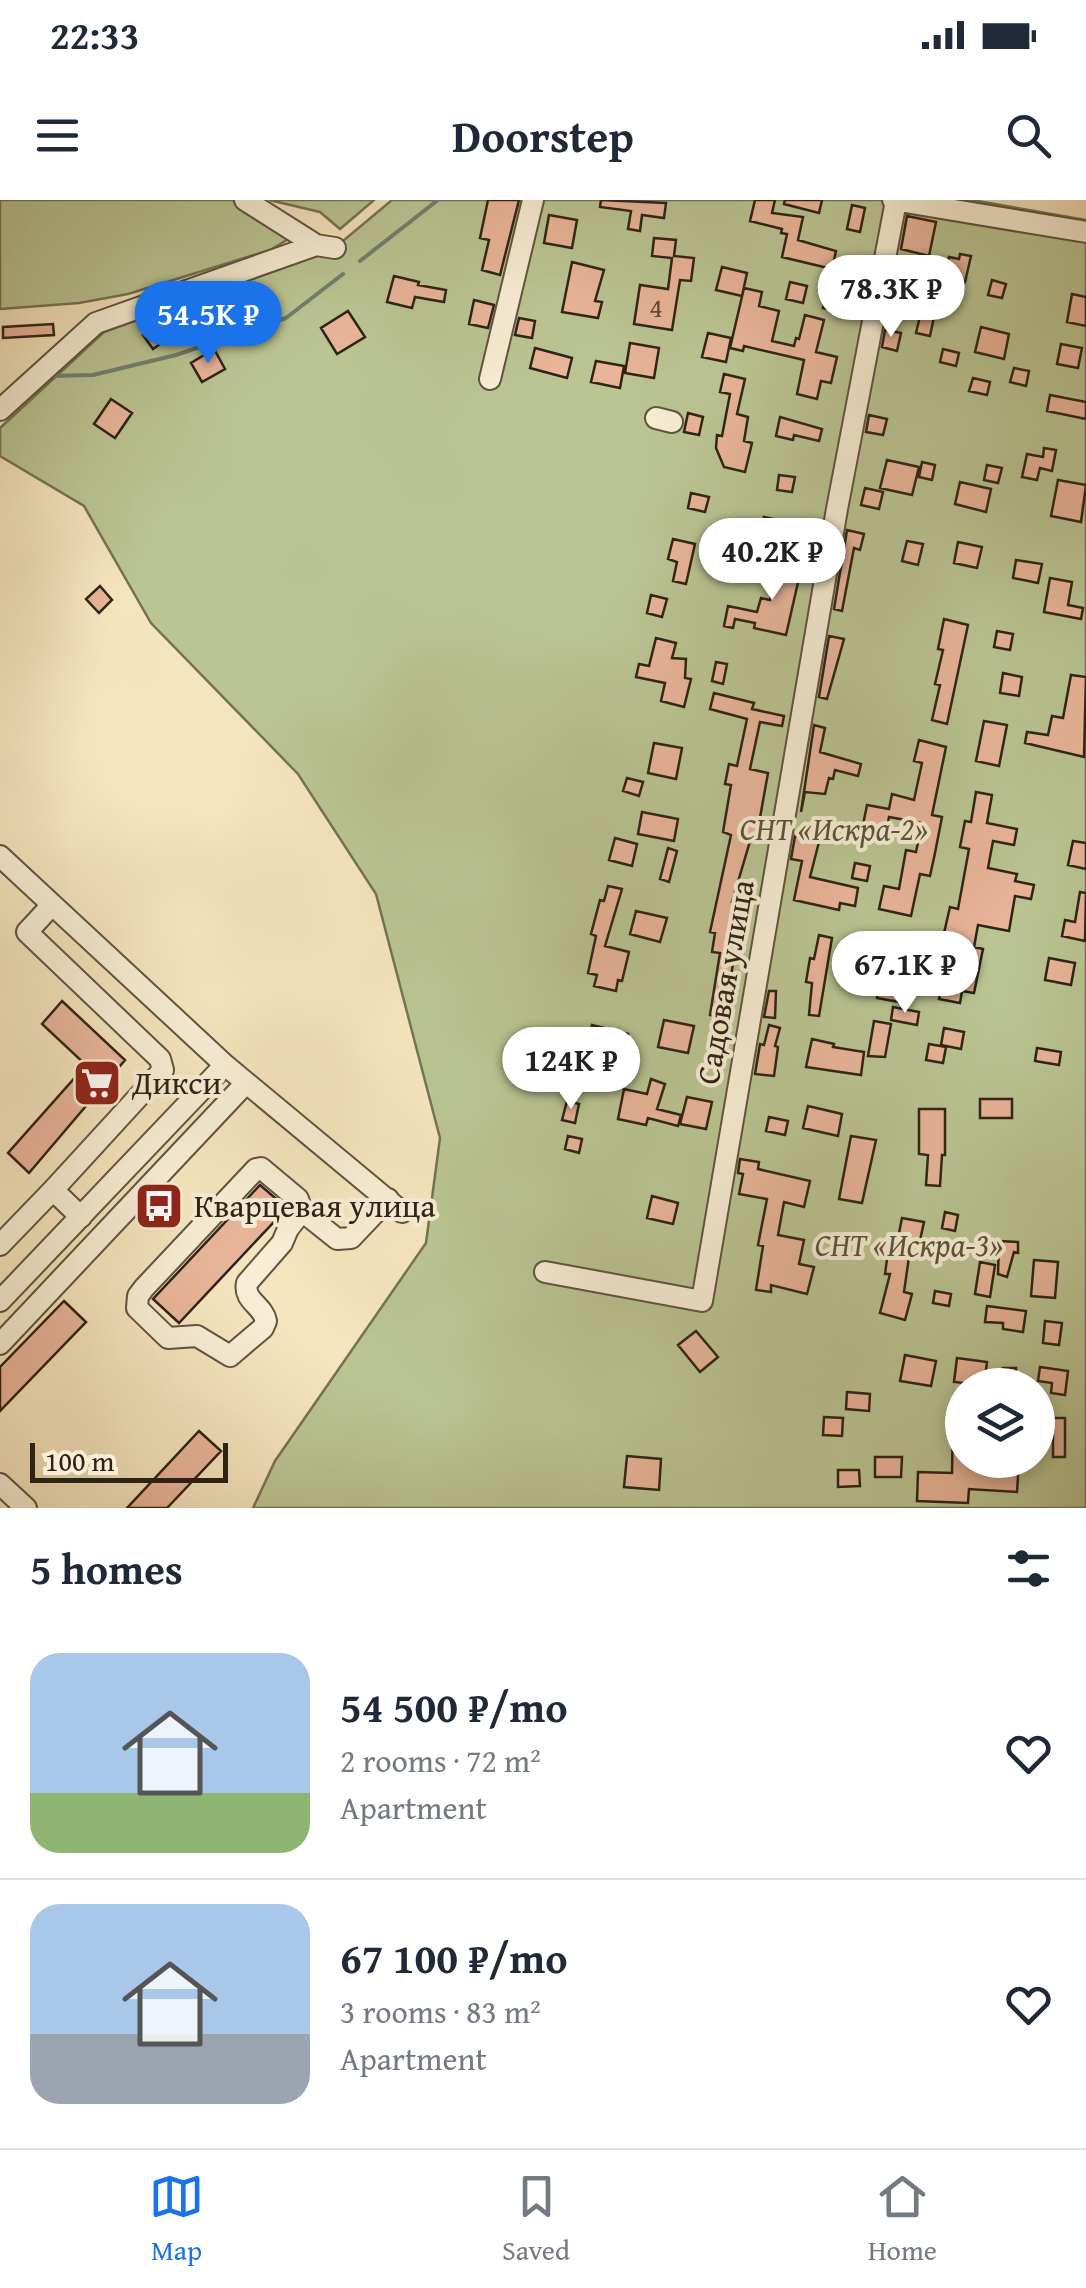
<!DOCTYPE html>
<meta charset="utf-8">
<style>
:root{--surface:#fff;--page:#f2f2f3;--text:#1f2937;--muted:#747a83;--line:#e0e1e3;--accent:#1a73e8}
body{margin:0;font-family:"Gentium Book Plus",serif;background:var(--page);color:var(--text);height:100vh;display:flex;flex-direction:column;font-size:38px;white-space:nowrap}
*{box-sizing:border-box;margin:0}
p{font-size:32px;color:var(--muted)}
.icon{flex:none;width:55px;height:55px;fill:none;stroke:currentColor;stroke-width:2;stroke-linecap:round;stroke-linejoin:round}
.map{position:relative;height:1308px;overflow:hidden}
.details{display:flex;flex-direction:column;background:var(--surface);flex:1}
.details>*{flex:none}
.controls{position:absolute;left:945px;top:1168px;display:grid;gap:20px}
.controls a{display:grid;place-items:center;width:110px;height:110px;border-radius:50%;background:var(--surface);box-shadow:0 5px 15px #0003;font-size:50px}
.scale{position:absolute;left:30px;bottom:25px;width:198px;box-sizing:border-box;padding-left:10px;border:5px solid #2f2315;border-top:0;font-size:28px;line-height:35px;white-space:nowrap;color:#2f2315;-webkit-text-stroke:8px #f8eed5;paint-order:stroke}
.price{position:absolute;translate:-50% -85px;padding:0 22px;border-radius:35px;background:#fff;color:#222;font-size:32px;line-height:65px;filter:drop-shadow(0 2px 5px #0008)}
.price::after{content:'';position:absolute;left:50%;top:60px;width:30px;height:22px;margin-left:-15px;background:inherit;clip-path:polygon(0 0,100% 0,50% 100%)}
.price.on{background:var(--accent);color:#fff}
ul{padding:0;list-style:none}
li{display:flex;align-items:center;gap:30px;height:250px;padding:0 30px}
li+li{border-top:2px solid var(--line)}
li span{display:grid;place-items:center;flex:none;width:280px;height:200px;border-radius:30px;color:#555}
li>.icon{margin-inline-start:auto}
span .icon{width:120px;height:120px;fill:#fffc;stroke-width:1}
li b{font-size:42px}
h2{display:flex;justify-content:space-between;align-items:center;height:120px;padding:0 30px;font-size:42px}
.status{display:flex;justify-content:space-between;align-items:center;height:70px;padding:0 50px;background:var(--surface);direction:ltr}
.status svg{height:28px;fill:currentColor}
header{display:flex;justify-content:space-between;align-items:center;height:130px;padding:0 30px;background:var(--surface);font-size:45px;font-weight:800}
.menu{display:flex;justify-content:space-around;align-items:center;height:140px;border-top:2px solid var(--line);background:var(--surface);font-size:28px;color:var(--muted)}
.menu a{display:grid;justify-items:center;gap:5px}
.menu .on{color:var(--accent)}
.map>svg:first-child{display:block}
.green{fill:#bac593;stroke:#747454;stroke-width:2.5;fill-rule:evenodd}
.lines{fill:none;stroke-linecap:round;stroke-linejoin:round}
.stream{stroke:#71816f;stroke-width:4}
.building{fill:#e9b59a;stroke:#2f2315;stroke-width:2.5}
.minor-casing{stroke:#60543f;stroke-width:24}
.minor{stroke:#f8eed5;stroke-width:20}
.labels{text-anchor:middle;stroke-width:8;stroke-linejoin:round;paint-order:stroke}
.number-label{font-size:28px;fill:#5e4836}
.park-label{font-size:32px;font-style:italic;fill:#59543b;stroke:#f8eed5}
.street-label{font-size:32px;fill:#2f2315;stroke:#f8eed5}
.poi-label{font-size:32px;fill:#2f2315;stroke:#f8eed5;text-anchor:start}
</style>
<div class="status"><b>22:33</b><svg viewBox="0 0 49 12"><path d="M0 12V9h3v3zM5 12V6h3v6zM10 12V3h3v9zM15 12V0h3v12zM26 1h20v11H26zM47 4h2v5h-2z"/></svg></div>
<header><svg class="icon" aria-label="menu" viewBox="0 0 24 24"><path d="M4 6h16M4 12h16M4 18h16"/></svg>Doorstep<svg class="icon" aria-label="search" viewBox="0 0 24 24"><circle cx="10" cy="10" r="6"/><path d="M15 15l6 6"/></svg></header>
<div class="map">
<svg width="1086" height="1308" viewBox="0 0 1086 1308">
<rect width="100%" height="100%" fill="#f5e5be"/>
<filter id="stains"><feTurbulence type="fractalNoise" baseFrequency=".002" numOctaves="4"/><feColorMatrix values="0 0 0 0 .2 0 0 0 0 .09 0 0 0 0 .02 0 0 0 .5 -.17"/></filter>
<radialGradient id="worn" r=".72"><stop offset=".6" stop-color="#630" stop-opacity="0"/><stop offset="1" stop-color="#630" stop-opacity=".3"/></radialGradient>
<path class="green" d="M 0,0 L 232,0 L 290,38 L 270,50 L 128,94 L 79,103 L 0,109 Z
M 269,0 L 374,0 L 340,29 L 320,12 Z
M 392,0 L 972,0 L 1086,20 L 1086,1308 L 253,1308 L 275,1261 L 426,1043 L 440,938 L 376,694 L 298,574 L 151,423 L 84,306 L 0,256 L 0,228 L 104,132 L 331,51 ZM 962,1185 L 1038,1185 L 1038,1260 L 962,1260 Z"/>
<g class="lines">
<path class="stream" d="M 360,61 L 438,0
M 52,176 L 93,175 L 176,155 L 286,118 L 343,74"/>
</g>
<path class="building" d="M 488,0 L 519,0 L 500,75 L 482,70 L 489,40 L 480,38 Z
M 601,0 L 666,3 L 664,18 L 642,15 L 640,31 L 628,29 L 631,11 L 600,7 Z
M 755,0 L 775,0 L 772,13 L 803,17 L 798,40 L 836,51 L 832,69 L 782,57 L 787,34 L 781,33 L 782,29 L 750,21 Z
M 785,0 L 822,0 L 819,13 L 784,4 Z
M 852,5 L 865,8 L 860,32 L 847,29 Z
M 549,15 L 577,20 L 572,48 L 544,43 Z
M 907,16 L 936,22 L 929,56 L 901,49 Z
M 654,38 L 676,40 L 674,56 L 694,58 L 691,81 L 680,80 L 672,130 L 634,124 L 640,85 L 668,89 L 672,58 L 652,56 Z
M 960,54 L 971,56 L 965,82 L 953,79 L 945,115 L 935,112 L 930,136 L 916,133 L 922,108 L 891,101 L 897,69 L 927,76 L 929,68 L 946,72 L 949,57 L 959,59 Z
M 572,62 L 604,70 L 595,101 L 602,102 L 598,118 L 562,112 Z
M 722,67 L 747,73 L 742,96 L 716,90 Z
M 394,76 L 419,82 L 418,85 L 446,90 L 444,102 L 415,97 L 412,108 L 387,102 Z
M 992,80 L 1006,84 L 1002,98 L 988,95 Z
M 790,82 L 807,86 L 803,103 L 786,99 Z
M 828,87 L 851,93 L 846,113 L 823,108 Z
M 744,88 L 762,92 L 759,106 L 779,111 L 772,141 L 794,146 L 796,138 L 799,139 L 805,115 L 824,120 L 816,152 L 837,157 L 831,183 L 821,181 L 817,199 L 797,194 L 804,160 L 744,146 L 743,151 L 730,148 Z
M 1072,94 L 1086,97 L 1086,126 L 1067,122 Z
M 474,100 L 494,105 L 488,128 L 469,124 Z
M 348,111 L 365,137 L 337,154 L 321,128 Z
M 519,118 L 535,121 L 532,138 L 515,135 Z
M 160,123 L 170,137 L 153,149 L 143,135 Z
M 53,124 L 54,135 L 3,138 L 3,127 Z
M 981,127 L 1009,134 L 1004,159 L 975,152 Z
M 885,130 L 901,133 L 897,151 L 882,147 Z
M 708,133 L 731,138 L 726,162 L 702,157 Z
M 630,143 L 659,148 L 654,178 L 625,173 Z
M 1061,144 L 1082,148 L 1078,168 L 1057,164 Z
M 535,148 L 572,158 L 567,178 L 530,168 Z
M 214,149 L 225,169 L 202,182 L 191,163 Z
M 943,149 L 959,153 L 956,166 L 940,162 Z
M 596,161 L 624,166 L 620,188 L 591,182 Z
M 1014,168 L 1029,171 L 1026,186 L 1010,182 Z
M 724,174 L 745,179 L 737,214 L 748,217 L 744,241 L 752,243 L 745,272 L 724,267 L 716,248 L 717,235 L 722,236 L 730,194 L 720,192 Z
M 973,178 L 990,182 L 987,195 L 969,191 Z
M 1050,195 L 1086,202 L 1086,219 L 1047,211 Z
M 111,199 L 132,213 L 115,238 L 94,224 Z
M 688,213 L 703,217 L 699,235 L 684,232 Z
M 869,215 L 887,219 L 883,235 L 866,232 Z
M 780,217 L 822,229 L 819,241 L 794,235 L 793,240 L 776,236 Z
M 1044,248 L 1056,250 L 1052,271 L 1040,268 L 1037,280 L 1022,277 L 1027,254 L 1043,257 Z
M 887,260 L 919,267 L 912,295 L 880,288 Z
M 922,262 L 935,265 L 932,280 L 919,277 Z
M 987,265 L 1002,268 L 998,283 L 984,280 Z
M 779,275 L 795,277 L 792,292 L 777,290 Z
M 1058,280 L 1086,285 L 1081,322 L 1051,316 Z
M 960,282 L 991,289 L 986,312 L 955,304 Z
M 865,288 L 883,292 L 879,309 L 861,305 Z
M 691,293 L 709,297 L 705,312 L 688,308 Z
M 764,317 L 791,323 L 785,349 L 758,343 Z
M 847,330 L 864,334 L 860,350 L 854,348 L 842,411 L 834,409 Z
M 673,339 L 695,344 L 686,384 L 673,381 L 677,362 L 668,359 Z
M 907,341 L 923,344 L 918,365 L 902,361 Z
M 958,342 L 982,347 L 977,368 L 954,363 Z
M 780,358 L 797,362 L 794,377 L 799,378 L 786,435 L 754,428 L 755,423 L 735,419 L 733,428 L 724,426 L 728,406 L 757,412 L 761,398 L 770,400 Z
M 1016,360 L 1042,364 L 1038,383 L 1013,378 Z
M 1050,378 L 1072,382 L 1068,405 L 1083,408 L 1081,419 L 1044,412 Z
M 100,386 L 112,400 L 99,413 L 86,399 Z
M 651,395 L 667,399 L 662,417 L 647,413 Z
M 944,419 L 968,425 L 947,524 L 932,520 L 940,485 L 935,484 L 943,450 L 938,449 Z
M 997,431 L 1013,434 L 1010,450 L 994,447 Z
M 829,436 L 844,439 L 827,499 L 819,497 Z
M 656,438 L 676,443 L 672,458 L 686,459 L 685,478 L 691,479 L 684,507 L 661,501 L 665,483 L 636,477 L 639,464 L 649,466 Z
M 716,462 L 727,464 L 723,484 L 712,481 Z
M 1003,473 L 1022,477 L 1019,496 L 1000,493 Z
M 1071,475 L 1086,477 L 1084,557 L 1025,543 L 1027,532 L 1048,535 L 1052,516 L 1063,518 Z
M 714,493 L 754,503 L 752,509 L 784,516 L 782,526 L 760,522 L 750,569 L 768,573 L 756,640 L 751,638 L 732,702 L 739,703 L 733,728 L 729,763 L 733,764 L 724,818 L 710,815 L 720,753 L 712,752 L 715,733 L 710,732 L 731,635 L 723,632 L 731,585 L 725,584 L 729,564 L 737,566 L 747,519 L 710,509 Z
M 984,521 L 1007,525 L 999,566 L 976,561 Z
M 814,525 L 825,528 L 820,552 L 861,564 L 858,576 L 835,570 L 833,579 L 829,578 L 825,594 L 805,592 L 801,612 Z
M 919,540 L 946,547 L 932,615 L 942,617 L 935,653 L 930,676 L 920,674 L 911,716 L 879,709 L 884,686 L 899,689 L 906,650 L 916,652 L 922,623 L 889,617 L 885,639 L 861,635 L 867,605 L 889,609 L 892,594 L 914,600 L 922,563 L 914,561 Z
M 654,543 L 682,548 L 676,579 L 648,573 Z
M 627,578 L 643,582 L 639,596 L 623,591 Z
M 976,592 L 992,595 L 987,623 L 1017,629 L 1014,645 L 993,641 L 988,668 L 1017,674 L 1015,681 L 1034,685 L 1031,699 L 1015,696 L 1009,731 L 978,725 L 974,747 L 983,749 L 974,793 L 962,791 L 960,803 L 939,799 L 944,769 L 936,768 L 950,707 L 958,709 L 969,649 L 960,647 L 965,621 L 971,622 Z
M 642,612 L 678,619 L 674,641 L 638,634 Z
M 795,636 L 819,642 L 810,677 L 858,688 L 855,706 L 840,703 L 839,710 L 794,700 L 802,661 L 791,659 Z
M 615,638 L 637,644 L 632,666 L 609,660 Z
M 1073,641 L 1086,643 L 1086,669 L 1068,665 Z
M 668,648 L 677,651 L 669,682 L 660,679 Z
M 855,663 L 870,666 L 867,681 L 852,678 Z
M 608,686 L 622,689 L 605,746 L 629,752 L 622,781 L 618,780 L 616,791 L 594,786 L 597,775 L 588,773 L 596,736 L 591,734 L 600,700 L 604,701 Z
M 1080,692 L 1086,693 L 1085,741 L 1062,736 L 1065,720 L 1075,722 Z
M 636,711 L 667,718 L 660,742 L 630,734 Z
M 819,735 L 832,738 L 819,816 L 809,815 L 812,783 L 806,782 L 810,758 L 814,759 Z
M 1049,758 L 1075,763 L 1071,785 L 1045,780 Z
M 883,765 L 905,769 L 899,802 L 877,798 Z
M 769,791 L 776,791 L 775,818 L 764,817 Z
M 62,801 L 125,860 L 29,973 L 8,953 L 86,865 L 42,824 Z
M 893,807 L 919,812 L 917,825 L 891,820 Z
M 664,820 L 694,826 L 688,853 L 658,847 Z
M 874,821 L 891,824 L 885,857 L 868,856 Z
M 592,825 L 628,834 L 625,848 L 599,844 L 597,849 L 587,847 Z
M 769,825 L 780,828 L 775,846 L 778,847 L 774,876 L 755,874 L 760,844 L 764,845 Z
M 944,828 L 964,832 L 961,849 L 941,845 Z
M 812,839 L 834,844 L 833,847 L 864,852 L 861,875 L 806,867 Z
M 929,844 L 946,847 L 943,863 L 926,860 Z
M 1037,848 L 1061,852 L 1059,865 L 1035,861 Z
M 651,879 L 665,884 L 657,909 L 681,915 L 678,926 L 648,918 L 646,925 L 618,919 L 624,889 L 647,894 Z
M 687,897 L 712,902 L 706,929 L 680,924 Z
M 980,899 L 1012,899 L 1012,918 L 980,918 Z
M 567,901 L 579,904 L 575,923 L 562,920 Z
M 808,906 L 842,914 L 838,936 L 803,928 Z
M 919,909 L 945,909 L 945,955 L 942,955 L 940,986 L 926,985 L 928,955 L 919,954 Z
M 769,917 L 788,921 L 785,935 L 766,931 Z
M 568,936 L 582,939 L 579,953 L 565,949 Z
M 851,936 L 876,940 L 862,1003 L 839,999 Z
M 740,959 L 759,962 L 758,969 L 810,981 L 804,1007 L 784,1002 L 778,1035 L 804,1040 L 799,1064 L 814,1067 L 807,1094 L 771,1085 L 771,1092 L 756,1090 L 763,1046 L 758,1045 L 767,999 L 739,994 L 743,974 L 738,973 Z
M 260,985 L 287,1008 L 179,1123 L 153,1099 Z
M 652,996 L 678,1003 L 673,1024 L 647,1018 Z
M 945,1012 L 958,1015 L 955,1031 L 942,1028 Z
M 902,1018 L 924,1022 L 919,1045 L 911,1043 L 904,1092 L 912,1094 L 905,1120 L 880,1113 L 890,1074 L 885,1074 L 888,1052 L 895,1053 Z
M 999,1041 L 1018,1042 L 1018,1053 L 1014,1052 L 1007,1077 L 998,1074 Z
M 1034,1060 L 1058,1062 L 1055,1098 L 1031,1096 Z
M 980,1062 L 995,1065 L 990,1097 L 975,1094 Z
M 935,1091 L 951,1094 L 949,1106 L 933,1103 Z
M 64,1101 L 86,1122 L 0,1211 L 0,1167 Z
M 987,1106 L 1026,1111 L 1023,1132 L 1003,1129 L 1003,1123 L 985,1122 Z
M 1045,1121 L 1062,1123 L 1059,1145 L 1043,1143 Z
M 696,1131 L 718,1157 L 700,1172 L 678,1145 Z
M 905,1155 L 936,1161 L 931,1186 L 900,1181 Z
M 957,1158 L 987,1162 L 984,1185 L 954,1182 Z
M 1040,1167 L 1068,1171 L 1065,1195 L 1051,1193 L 1052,1183 L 1038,1181 Z
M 1003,1168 L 1016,1168 L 1016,1185 L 1004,1185 Z
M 847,1192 L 870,1194 L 869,1211 L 846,1209 Z
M 824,1217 L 843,1218 L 842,1236 L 823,1235 Z
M 1053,1218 L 1065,1218 L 1065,1257 L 1053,1257 Z
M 953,1220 L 962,1221 L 962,1260 L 1019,1260 L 1017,1292 L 969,1289 L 968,1303 L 917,1301 L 918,1272 L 952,1273 Z
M 199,1231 L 221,1251 L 167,1308 L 127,1308 Z
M 627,1256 L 661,1259 L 659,1290 L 624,1287 Z
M 875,1257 L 902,1257 L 901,1277 L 875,1277 Z
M 838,1270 L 859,1270 L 860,1286 L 838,1287 Z"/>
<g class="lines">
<g class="minor-casing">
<path id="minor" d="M 245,0 L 316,45 L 335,48
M 893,0 L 1086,32
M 490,179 L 533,0
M 0,210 L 96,123 L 316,45
M 656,218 L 672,222
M 0,656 L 225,865 L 402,1012
M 52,705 L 27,732 L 160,859 L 163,870 L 53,990
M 302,1011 L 288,1029 L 282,1043 L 247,1083 C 243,1101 263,1105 266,1121 L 263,1128 L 230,1156 L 197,1136 L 168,1138 L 137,1108 L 138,1096 L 144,1088 L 256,969 L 261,968 L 298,999 L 302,1011 L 337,1039 L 351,1038 L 388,999
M 0,1045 L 53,990 L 81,1017
M 545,1072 L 702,1101 L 837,309 L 896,1
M 0,1101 L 225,865
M 0,1144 L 246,883
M 0,1284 L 26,1308"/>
</g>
<use href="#minor" class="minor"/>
</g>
<defs>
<g id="supermarket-square" transform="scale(2.5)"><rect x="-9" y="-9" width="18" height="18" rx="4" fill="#8f2418" stroke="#f8eed5"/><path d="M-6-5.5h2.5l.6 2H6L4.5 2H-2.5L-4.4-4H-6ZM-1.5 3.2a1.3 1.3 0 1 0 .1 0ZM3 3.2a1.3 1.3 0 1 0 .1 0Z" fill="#fff"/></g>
<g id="bus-square" transform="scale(2.5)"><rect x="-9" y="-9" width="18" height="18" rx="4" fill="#8f2418" stroke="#f8eed5"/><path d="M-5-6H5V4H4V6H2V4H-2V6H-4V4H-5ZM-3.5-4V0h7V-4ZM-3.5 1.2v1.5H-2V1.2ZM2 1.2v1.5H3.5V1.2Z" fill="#fff"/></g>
</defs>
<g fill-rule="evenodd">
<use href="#supermarket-square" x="97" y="883"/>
<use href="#bus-square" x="159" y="1006"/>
</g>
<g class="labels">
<g class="number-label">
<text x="656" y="117">4</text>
</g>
<g class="park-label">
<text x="834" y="640">СНТ «Искра-2»</text>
<text x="909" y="1056">СНТ «Искра-3»</text>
</g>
<g class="street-label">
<text transform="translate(725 782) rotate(-80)" y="11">Садовая улица</text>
</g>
<g class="poi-label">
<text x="132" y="894">Дикси</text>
<text x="194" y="1017">Кварцевая улица</text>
</g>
</g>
<rect width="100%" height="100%" filter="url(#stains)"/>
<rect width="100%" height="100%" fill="url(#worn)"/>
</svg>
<div class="controls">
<a><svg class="icon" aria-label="layers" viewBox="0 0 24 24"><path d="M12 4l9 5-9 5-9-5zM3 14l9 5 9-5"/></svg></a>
</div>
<div class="scale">100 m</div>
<b class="price" style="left:891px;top:140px">78.3K ₽</b>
<b class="price on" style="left:208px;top:166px">54.5K ₽</b>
<b class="price" style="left:772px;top:403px">40.2K ₽</b>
<b class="price" style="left:905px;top:816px">67.1K ₽</b>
<b class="price" style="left:571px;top:912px">124K ₽</b>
</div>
<section class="details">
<h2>5 homes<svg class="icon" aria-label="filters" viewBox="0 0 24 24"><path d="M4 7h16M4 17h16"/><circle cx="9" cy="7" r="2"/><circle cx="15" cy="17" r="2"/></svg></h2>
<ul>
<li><span style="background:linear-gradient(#a9c7e8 70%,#8fb573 0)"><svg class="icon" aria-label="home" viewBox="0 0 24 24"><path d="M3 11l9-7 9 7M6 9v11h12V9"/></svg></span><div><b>54 500 ₽/mo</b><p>2 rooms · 72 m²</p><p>Apartment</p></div><svg class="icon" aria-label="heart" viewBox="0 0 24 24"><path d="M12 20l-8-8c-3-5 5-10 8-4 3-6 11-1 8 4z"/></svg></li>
<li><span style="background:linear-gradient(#a9c7e8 65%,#9aa5b1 0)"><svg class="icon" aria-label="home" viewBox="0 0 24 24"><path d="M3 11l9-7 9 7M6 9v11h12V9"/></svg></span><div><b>67 100 ₽/mo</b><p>3 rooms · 83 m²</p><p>Apartment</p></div><svg class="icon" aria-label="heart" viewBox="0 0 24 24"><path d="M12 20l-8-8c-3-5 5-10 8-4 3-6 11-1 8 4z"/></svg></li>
</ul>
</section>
<nav class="menu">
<a class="on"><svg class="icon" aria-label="map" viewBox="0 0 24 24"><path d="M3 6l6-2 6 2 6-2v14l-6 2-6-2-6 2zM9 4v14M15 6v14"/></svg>Map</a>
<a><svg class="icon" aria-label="saved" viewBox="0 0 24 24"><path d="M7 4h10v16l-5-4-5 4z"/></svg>Saved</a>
<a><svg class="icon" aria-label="home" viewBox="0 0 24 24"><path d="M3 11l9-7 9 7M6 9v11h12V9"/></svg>Home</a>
</nav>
